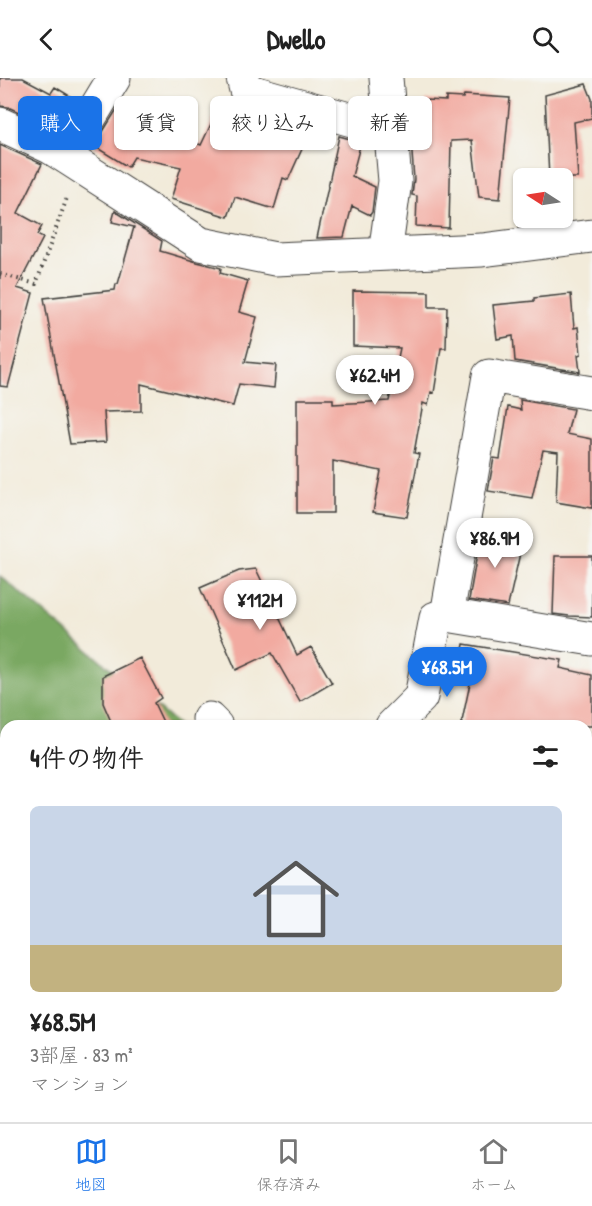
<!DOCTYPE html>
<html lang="ja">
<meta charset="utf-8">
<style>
:root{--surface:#fff;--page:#f6f6f6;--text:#222;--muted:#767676;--line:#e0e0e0;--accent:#1a73e8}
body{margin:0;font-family:"Patrick Hand","Klee One",sans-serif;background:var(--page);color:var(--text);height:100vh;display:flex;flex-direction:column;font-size:22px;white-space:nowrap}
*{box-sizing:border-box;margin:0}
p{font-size:20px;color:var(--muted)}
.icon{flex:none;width:33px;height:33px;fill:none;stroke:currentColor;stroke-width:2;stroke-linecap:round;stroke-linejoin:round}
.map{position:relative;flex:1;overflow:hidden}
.panel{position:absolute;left:0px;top:642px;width:592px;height:402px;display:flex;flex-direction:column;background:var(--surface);border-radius:18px 18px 0 0;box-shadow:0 2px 4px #0004}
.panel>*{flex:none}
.banner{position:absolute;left:18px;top:18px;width:556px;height:54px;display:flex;gap:12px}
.needle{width:39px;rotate:282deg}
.buttons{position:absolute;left:513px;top:90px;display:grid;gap:12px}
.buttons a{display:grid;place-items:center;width:60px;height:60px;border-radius:9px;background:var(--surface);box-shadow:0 2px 4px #0004;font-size:30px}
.price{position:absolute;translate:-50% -51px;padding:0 14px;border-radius:21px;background:#fff;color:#222;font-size:20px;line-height:39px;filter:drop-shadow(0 2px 3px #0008)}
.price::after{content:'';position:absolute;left:50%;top:36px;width:18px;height:14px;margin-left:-9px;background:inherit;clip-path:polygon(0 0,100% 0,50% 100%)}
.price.active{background:var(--accent);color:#fff}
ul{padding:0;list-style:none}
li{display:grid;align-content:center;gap:12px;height:318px;padding:0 30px}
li+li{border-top:2px solid var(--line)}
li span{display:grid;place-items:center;height:186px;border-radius:9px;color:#555}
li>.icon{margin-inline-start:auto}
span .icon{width:108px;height:108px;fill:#fffc;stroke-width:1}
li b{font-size:26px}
h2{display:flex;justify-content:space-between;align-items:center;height:72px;padding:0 30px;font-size:26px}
.tag{padding:0 21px;border-radius:9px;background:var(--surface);box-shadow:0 2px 4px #0004;font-size:21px;line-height:54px}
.tag.active{background:var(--accent);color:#fff}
header{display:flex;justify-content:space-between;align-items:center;height:78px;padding:0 30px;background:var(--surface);font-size:27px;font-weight:700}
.menu{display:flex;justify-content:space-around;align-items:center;height:84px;border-top:2px solid var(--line);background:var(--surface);font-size:16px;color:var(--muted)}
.menu a{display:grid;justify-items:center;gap:3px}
.menu .active{color:var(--accent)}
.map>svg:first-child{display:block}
.forest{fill:#7aa862;stroke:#4b623f;stroke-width:1.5}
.building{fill:#f2aaa0}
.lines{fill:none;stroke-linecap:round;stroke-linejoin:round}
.minor-casing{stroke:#3c3b38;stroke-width:35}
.path{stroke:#3c3b38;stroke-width:4;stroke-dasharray:1.5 4.5;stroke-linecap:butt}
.minor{stroke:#fff;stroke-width:33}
</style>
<header><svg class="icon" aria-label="back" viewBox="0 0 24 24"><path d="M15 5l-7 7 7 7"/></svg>Dwello<svg class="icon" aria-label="search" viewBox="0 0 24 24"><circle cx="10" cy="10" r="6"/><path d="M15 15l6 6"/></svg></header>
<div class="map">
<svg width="592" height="1044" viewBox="0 0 592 1044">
<rect width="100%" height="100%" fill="#f6f6f2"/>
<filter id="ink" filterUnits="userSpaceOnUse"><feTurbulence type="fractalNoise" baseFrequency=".0167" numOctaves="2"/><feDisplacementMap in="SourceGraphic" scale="12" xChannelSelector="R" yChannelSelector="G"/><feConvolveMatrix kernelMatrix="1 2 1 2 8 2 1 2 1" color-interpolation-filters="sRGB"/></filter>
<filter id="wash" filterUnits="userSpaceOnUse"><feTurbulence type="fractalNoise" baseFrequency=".008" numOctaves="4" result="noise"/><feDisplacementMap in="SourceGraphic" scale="24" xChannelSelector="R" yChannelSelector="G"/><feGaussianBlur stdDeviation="1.35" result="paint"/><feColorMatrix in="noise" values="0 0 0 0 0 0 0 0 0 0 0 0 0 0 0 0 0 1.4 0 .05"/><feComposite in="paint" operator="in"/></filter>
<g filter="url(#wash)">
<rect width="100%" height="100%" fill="#f2ebda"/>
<path class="forest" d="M 0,498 L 179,648 L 6,648 L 6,1038 L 586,1038 L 587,836 L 592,837 L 592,1044 L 0,1044 Z"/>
<g id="blocks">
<path class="building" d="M 0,0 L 23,0 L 51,15 L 55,9 L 78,23 L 60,53 L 8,29 L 0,28 Z
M 586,6 L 592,21 L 592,40 L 574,44 L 578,100 L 549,100 L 545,17 Z
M 464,17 L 510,20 L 500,121 L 479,119 L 472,62 L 451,63 L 449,150 L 416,148 L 417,118 L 412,117 L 414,101 L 411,62 L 410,62 L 408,33 L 425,33 L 426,22 L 446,23 L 446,19 L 463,20 Z
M 122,23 L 156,43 L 153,47 L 201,67 L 222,23 L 302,62 L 302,71 L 288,102 L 283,100 L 274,131 L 235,119 L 228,139 L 171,121 L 181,89 L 134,79 L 128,89 L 94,68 Z
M 339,58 L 361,64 L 352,98 L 375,109 L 372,134 L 370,137 L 352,128 L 344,159 L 317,160 Z
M 0,67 L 42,86 L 18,135 L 42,148 L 37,157 L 43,160 L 17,210 L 33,215 L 8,309 L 0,308 Z
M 115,133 L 162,163 L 160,173 L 197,184 L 221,190 L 220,195 L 248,203 L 239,234 L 257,239 L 245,284 L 276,287 L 274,310 L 239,306 L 233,328 L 141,306 L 141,333 L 104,334 L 106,364 L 70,366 L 44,220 L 115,212 L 116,206 L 118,206 L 134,149 L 112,144 Z
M 353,213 L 429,214 L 429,229 L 447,229 L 446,270 L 441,270 L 434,315 L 431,314 L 428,327 L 423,325 L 414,375 L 419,376 L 407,439 L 373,434 L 381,393 L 333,383 L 333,435 L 297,435 L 297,321 L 333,321 L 333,326 L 389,323 L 400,270 L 353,268 Z
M 571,216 L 574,250 L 578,249 L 581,276 L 578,277 L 580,294 L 515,283 L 513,258 L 497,261 L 493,227 L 534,223 L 534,220 Z
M 520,322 L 573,331 L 567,356 L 592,361 L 592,430 L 556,424 L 558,374 L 543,372 L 532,420 L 488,413 L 494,380 L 500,381 L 508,329 L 521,332 Z
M 481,453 L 523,462 L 508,528 L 469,522 Z
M 555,478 L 592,478 L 592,539 L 569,538 L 553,536 Z
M 256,491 L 297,577 L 311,569 L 332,605 L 300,624 L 272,575 L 236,592 L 200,510 L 239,493 Z
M 464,566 L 562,582 L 560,590 L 592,597 L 592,648 L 548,648 L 526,645 L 525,648 L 461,648 L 472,596 L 459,593 Z
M 140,580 L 161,620 L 154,625 L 165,648 L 113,648 L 103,625 L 103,598 Z"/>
</g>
</g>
<g filter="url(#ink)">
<use href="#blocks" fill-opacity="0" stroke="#3c3b38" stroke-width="1.5"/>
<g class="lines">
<g class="minor-casing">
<path id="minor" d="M 243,0 L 246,12 L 391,53
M 0,46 L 50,69 L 66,79 L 201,166 L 275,181 L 482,172 L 592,158
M 66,79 L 114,0
M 385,176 L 395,103 L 386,0
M 592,315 L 489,298 L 447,537 L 592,561
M 209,641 L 216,648
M 392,648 L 421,619 L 436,540 L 447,537
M 240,1038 L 283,1044
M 168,1044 L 191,1038"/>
</g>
<path class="path" d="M 0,196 L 36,206 L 68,117"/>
<use href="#minor" class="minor"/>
</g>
</g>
</svg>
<div class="buttons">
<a><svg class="needle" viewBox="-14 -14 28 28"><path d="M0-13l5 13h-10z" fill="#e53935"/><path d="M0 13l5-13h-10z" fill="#767676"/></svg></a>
</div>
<b class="price" style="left:375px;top:328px">¥62.4M</b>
<b class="price" style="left:495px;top:491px">¥86.9M</b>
<b class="price" style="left:260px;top:553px">¥112M</b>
<b class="price active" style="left:447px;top:620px">¥68.5M</b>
<div class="banner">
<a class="tag active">購入</a>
<a class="tag">賃貸</a>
<a class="tag">絞り込み</a>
<a class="tag">新着</a>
</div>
<section class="panel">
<h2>4件の物件<svg class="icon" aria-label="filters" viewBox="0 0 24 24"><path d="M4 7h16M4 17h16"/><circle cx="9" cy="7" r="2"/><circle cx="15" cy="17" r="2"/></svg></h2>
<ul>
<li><span style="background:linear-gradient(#c9d6e8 75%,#c2b280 0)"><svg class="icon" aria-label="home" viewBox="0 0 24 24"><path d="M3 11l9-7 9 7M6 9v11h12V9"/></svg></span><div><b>¥68.5M</b><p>3部屋 · 83 m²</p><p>マンション</p></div></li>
</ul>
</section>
</div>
<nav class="menu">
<a class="active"><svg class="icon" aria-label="map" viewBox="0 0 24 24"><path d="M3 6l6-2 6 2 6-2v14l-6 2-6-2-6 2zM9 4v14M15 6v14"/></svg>地図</a>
<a><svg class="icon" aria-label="saved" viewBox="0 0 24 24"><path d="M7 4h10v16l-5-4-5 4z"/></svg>保存済み</a>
<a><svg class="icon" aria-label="home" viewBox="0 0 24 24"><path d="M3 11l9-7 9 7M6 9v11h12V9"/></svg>ホーム</a>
</nav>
